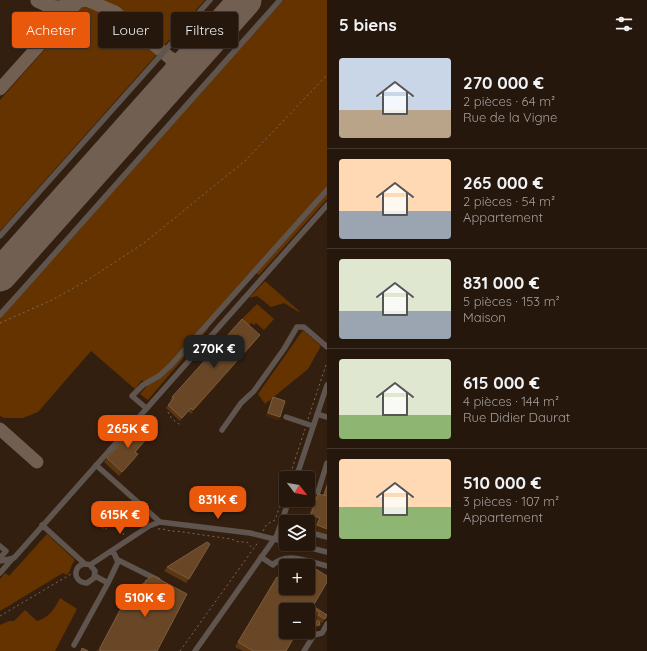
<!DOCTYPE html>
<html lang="fr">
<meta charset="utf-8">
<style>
:root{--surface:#26170c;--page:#2e2015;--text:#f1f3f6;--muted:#a49f9d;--line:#42362d;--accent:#ea580c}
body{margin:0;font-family:Quicksand,sans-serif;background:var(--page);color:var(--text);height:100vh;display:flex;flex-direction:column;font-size:15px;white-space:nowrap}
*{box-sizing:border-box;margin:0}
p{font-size:13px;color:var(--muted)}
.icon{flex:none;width:22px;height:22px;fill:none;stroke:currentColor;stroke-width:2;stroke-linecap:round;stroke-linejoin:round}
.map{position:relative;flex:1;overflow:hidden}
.sheet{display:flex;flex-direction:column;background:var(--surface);width:320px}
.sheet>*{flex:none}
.banner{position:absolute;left:12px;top:12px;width:255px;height:36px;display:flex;gap:8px}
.needle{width:26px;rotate:121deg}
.controls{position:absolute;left:279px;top:471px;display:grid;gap:8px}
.controls a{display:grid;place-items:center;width:36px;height:36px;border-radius:4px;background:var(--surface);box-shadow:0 1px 3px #0004,0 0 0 1px var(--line);font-size:20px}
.price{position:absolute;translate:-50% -34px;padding:0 9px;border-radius:8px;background:var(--accent);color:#fff;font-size:13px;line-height:26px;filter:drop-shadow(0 1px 2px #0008)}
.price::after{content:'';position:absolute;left:50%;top:24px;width:12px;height:9px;margin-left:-6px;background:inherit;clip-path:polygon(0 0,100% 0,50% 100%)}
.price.selected{background:#222;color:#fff}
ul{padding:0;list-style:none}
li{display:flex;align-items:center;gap:12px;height:100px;padding:0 12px}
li+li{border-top:1px solid var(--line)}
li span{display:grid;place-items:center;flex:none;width:112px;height:80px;border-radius:4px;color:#555}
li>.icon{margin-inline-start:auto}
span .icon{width:48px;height:48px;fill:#fffc;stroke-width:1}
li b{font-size:17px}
h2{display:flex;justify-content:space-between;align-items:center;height:48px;padding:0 12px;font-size:17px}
.tag{padding:0 14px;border-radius:4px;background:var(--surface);box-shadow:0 1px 3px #0004,0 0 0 1px var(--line);font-size:14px;line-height:36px}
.tag.selected{background:var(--accent);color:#fff}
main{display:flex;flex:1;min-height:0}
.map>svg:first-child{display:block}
.green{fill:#653300}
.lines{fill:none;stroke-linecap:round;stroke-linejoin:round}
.taxiway{stroke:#715f52;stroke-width:13}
.runway{stroke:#715f52;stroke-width:33}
.path{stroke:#79685b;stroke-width:1;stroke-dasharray:2 3;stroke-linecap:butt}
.minor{stroke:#5f554e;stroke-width:5.5}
.wall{fill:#5b3613}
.shaded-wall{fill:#452609}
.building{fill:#694726;stroke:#7c5d40}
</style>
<main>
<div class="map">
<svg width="327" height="651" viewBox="0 0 327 651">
<rect width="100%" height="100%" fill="#331f10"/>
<path class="green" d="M 94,0 L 205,0 L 162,48 L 117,9 Z
M 284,0 L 327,0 L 327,199 L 259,275 L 256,273 L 208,328 L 208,329 L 148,400 L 140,394 L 148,385 L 142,380 L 135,389 L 91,351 L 38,412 L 23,418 L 4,418 L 0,416 L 0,310 Z
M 83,6 C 107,1 141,38 159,52 L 0,231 L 0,100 Z
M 265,281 L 298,310 L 300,312 L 297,311 L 284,303 L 271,307 L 257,296 L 249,298 Z
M 257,304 L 274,319 L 264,330 L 256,323 L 254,325 L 251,323 L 247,328 L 239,322 Z
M 303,330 L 321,346 L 308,369 L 265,404 L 258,394 Z
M 47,534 L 75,560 C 71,564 71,571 67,575 L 63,573 L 0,611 L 0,579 L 5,573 L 9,576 Z
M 60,598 L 77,609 L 55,651 L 0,651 L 0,625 L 9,621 L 14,621 L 25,610 L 37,621 C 49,618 55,608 60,598 Z"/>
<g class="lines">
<path class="taxiway" d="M 37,1 L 48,6 L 59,7 L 69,5 L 79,1 L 87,0 L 115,12 L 170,58 C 177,68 175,75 170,84
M 170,58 L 182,62 L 194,57
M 0,89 L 77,3
M 0,429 L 37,462"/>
<path class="runway" d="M 0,275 L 245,0"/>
<path class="path" d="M 0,323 L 52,300 L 86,281 L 144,243 L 246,160 L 327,75
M 168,412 C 169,416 175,422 179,424 L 181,424
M 308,419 L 327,362
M 289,478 L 305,429
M 91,517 L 105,530 L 115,519 L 124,535
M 158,529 C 165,528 168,532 176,531 L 231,539 L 239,542 L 247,542 L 253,549
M 263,531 L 267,524 L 275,520 L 286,487
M 0,616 L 71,574
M 180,651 L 259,541"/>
<path class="minor" d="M 0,236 L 210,0
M 0,315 L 280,0
M 146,408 L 132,396 L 143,385 L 159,376 L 171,365 L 327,190
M 317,414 L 327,417
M 286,417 L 313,426
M 222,430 L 241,403 L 254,391 L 284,349 L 297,327 L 304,327 L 327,347
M 96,465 L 160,522
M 296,478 L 327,385
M 318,492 L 327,463
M 285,515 L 307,522
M 283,520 L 291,522
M 160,522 L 250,533 L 286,542
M 42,525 L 85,564
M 308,532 L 327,537
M 295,544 L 327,552
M 0,546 L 6,551 L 0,558
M 261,557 L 273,565 C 286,551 311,562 327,566
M 118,560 L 158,580
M 0,561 L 14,558 L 327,205
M 90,565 L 95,571 L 94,578 L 87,583 C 69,582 75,559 90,565 L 149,526 L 160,522
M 0,573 L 13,558
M 108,583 L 118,562 L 113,551
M 74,645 L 108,583 L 95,576
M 195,651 L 277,535 L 289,500
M 304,651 L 314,635 L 322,633 L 327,624"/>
</g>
<path class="wall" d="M 258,338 L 191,414 L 188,411 L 180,421 L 166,408 L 171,401 L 170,400 L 172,397 Z
M 273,397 L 280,417 L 278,420 L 266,416 L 271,400 Z
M 146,440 L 135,452 L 135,459 L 119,476 L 104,462 L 107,458 Z
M 327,482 L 327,534 L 314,530 L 317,522 L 308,519 L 315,498 L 318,494 L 323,495 Z
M 167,567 L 189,579 L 186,583 L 164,571 Z
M 286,572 L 313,606 L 327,615 L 325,619 L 322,623 L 319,622 L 320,625 L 319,626 L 315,627 L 314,623 L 315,621 L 318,621 L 316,620 L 317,617 L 311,614 L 308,618 L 308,610 L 286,651 L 243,651 L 235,647 L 274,581 L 277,577 L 281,579 Z
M 153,576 L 157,651 L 96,651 L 99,649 L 130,592 L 143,584 L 145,581 Z"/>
<path class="shaded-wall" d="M 260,335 L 258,338 L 191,414 L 193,410 Z
M 268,413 L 280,417 L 278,420 L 266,416 Z
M 149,436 L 146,440 L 132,456 L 135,452 Z
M 138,454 L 135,459 L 119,476 L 122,472 Z
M 311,515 L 320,518 L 317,522 L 308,519 Z
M 317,525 L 327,529 L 327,534 L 314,530 Z"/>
<path class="building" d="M 242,319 L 260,335 L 193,410 L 191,408 L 182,418 L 168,405 L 174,398 L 172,397 Z
M 273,397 L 285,401 L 280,417 L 268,413 Z
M 140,427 L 149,436 L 135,452 L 138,454 L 122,472 L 107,458 L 132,430 L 135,433 Z
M 327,486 L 327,494 L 326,496 L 324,495 Z
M 318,494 L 327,496 L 327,495 L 327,529 L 317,525 L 320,518 L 311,515 Z
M 207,542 L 210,544 L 189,579 L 167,567 Z
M 296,562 L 303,566 L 294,566 Z
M 306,563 L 327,576 L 327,582 L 313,606 L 327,615 L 325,619 L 318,615 L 320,613 L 314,609 L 310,616 L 308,615 L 308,610 L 286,610 L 286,632 L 297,632 L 286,651 L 253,651 L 238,642 L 277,577 L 281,580 L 286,572 L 286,588 L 308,588 L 308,566 L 304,566 Z
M 153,576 L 187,594 L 157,651 L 100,651 L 100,648 L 128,595 L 129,596 L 143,587 L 146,583 L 145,581 Z
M 144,583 L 145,584 L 143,587 L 129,596 L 128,595 L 127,596 L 130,592 Z
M 315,621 L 319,621 L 320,625 L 316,625 Z
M 82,648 L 88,651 L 81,651 Z"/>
</svg>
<div class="controls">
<a><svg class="needle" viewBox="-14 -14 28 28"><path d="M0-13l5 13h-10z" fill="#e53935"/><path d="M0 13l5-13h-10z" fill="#a49f9d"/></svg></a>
<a><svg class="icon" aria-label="layers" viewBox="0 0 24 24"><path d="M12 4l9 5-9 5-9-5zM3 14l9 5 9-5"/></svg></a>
<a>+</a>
<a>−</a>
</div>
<b class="price selected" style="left:214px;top:369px">270K €</b>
<b class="price" style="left:128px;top:449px">265K €</b>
<b class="price" style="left:218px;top:520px">831K €</b>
<b class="price" style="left:120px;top:535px">615K €</b>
<b class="price" style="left:145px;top:618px">510K €</b>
<div class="banner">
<a class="tag selected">Acheter</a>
<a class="tag">Louer</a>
<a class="tag">Filtres</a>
</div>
</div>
<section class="sheet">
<h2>5 biens<svg class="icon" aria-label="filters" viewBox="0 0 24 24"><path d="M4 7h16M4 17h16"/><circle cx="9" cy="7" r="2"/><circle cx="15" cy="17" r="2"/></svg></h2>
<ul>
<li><span style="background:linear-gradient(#c9d6e8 65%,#b9a48a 0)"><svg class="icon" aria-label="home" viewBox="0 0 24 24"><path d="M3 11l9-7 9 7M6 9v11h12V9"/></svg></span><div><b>270 000 €</b><p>2 pièces · 64 m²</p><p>Rue de la Vigne</p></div></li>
<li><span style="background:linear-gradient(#ffd9b3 65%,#9aa5b1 0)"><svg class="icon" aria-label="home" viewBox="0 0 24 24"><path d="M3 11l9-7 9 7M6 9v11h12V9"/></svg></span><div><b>265 000 €</b><p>2 pièces · 54 m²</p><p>Appartement</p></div></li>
<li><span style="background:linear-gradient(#dfe7d0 65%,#9aa5b1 0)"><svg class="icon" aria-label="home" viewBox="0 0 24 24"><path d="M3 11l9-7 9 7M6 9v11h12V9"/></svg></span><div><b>831 000 €</b><p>5 pièces · 153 m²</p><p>Maison</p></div></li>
<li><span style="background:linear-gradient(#dfe7d0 70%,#8fb573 0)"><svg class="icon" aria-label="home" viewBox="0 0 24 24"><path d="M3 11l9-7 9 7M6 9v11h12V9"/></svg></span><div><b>615 000 €</b><p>4 pièces · 144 m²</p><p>Rue Didier Daurat</p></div></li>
<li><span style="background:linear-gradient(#ffd9b3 60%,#8fb573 0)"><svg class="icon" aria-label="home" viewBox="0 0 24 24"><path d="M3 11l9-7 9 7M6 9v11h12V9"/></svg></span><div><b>510 000 €</b><p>3 pièces · 107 m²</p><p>Appartement</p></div></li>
</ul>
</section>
</main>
